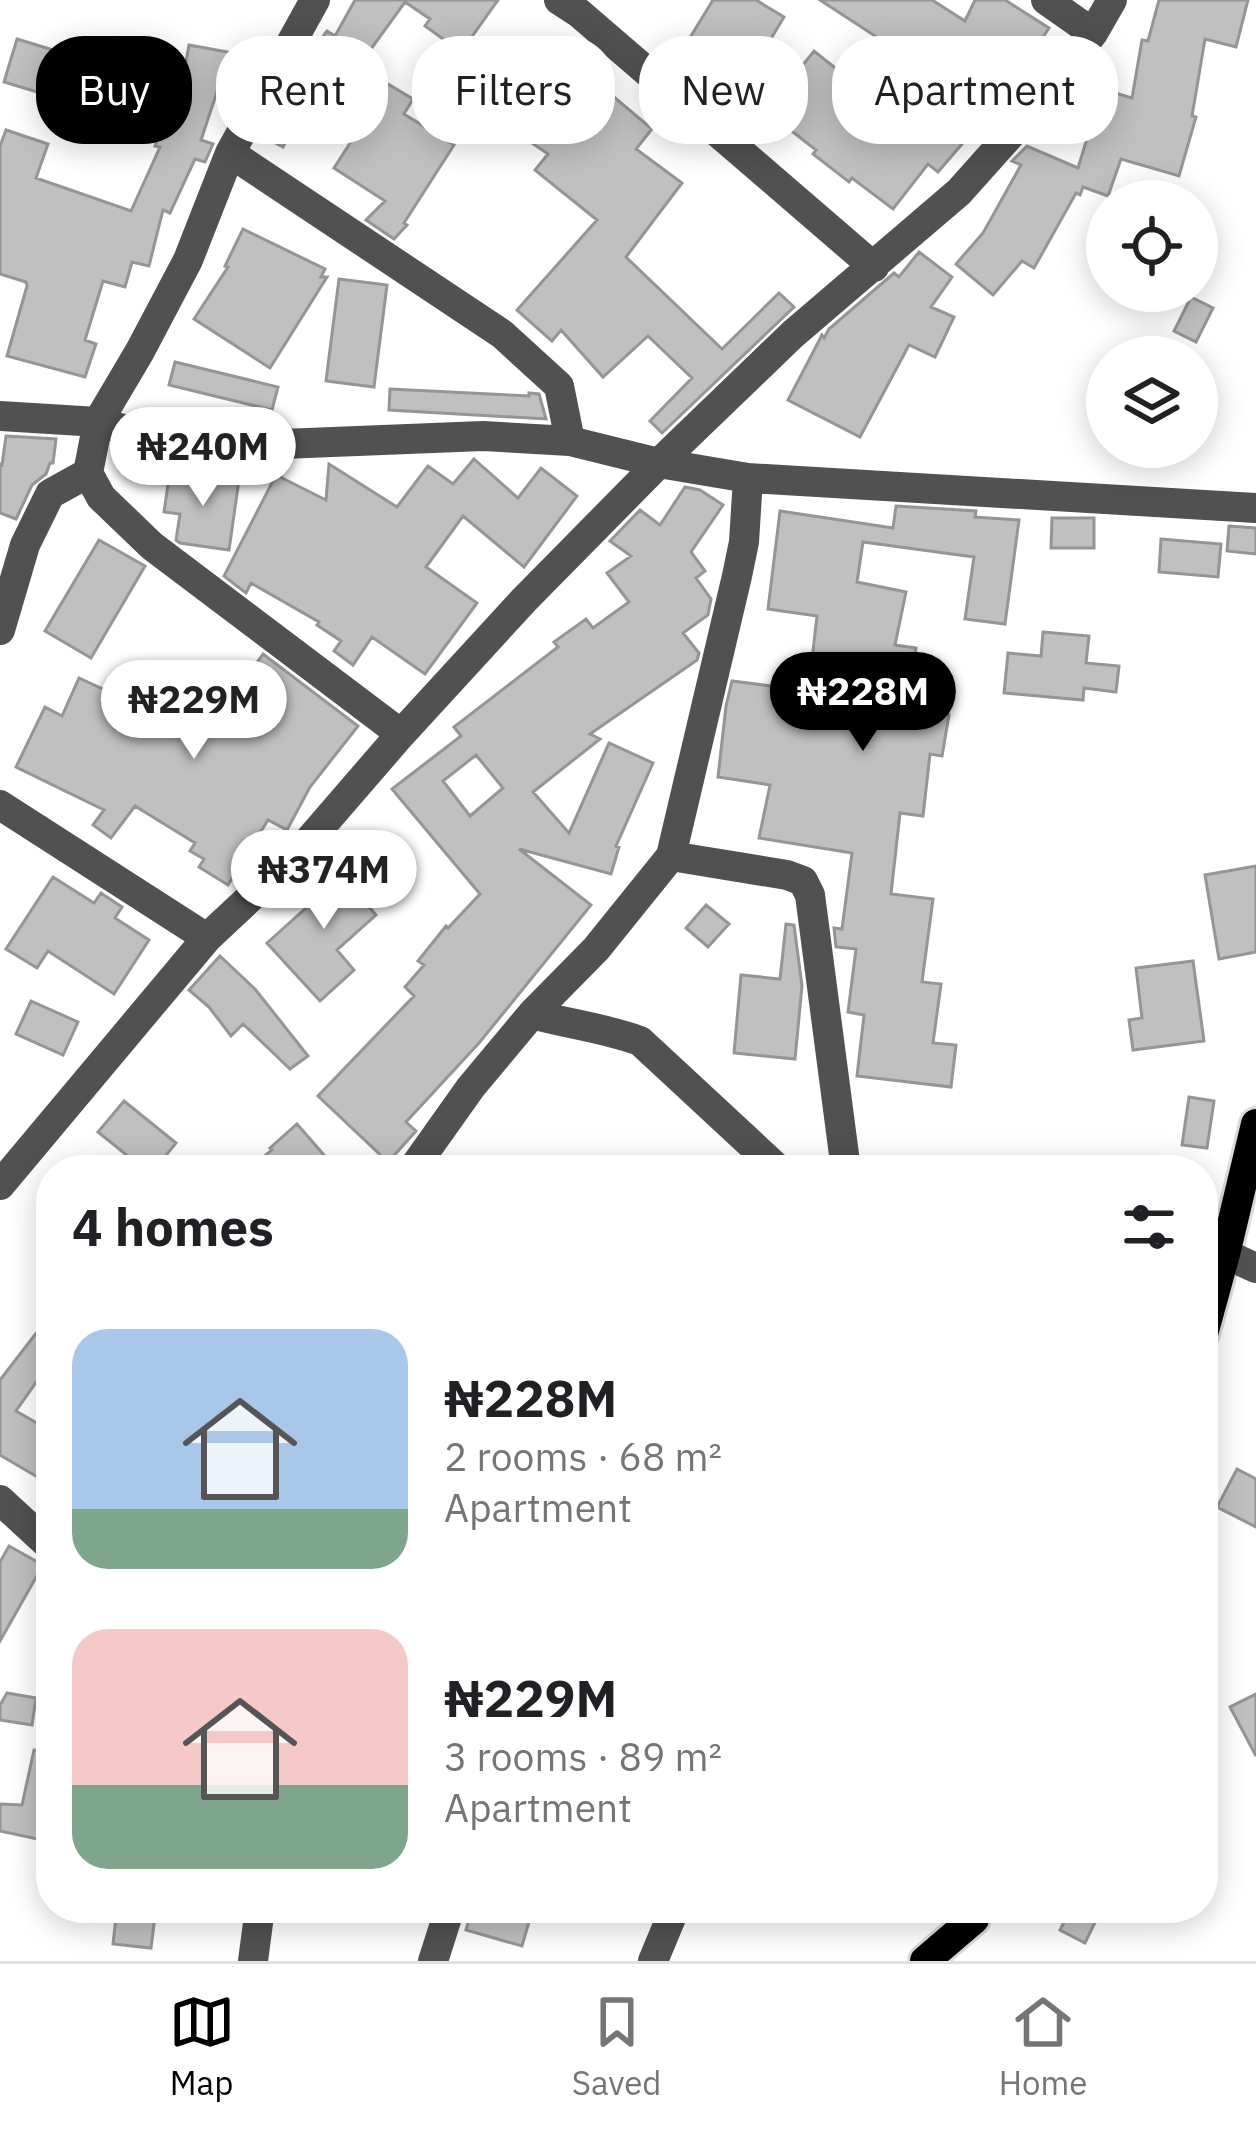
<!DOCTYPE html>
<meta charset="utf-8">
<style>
:root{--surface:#fff;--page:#f6f6f6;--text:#202124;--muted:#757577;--line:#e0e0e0;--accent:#000}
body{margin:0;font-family:"IBM Plex Sans",sans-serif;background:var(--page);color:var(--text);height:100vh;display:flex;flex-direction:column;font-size:45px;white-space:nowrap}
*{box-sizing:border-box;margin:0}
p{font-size:39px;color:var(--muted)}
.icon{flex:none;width:66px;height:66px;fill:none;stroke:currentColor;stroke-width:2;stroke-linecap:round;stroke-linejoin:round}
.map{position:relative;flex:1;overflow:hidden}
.panel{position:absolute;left:36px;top:1155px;width:1182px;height:768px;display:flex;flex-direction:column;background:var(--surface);border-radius:48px;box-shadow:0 6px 30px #0003}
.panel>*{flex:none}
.banner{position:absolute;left:36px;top:36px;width:1185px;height:108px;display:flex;gap:24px}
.tools{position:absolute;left:1086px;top:180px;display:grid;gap:24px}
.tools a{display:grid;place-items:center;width:132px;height:132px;border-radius:50%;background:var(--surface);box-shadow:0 6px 30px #0003;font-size:60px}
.price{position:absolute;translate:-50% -102px;padding:0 27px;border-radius:42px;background:#fff;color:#222;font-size:39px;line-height:78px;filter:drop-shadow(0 3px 6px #0008)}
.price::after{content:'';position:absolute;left:50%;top:72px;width:36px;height:27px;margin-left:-18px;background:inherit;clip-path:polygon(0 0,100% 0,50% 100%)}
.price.current{background:var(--accent);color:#fff}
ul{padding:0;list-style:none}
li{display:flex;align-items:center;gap:36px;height:300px;padding:0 36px}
li span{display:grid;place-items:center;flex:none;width:336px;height:240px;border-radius:36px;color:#555}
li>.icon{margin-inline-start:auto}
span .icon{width:144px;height:144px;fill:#fffc;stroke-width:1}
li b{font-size:51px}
h2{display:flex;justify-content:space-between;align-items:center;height:144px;padding:0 36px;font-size:51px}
.chip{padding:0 42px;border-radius:48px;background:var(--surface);box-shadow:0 6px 30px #0003;font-size:42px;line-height:108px}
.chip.current{background:var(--accent);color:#fff}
.tab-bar{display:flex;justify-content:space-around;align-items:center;height:168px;border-top:3px solid var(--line);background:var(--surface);font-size:33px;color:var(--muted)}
.tab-bar a{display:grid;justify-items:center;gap:6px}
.tab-bar .current{color:var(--accent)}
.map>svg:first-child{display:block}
.building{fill:#c0c0c0;stroke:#959595;stroke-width:3;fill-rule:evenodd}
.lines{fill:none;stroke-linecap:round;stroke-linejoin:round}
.major-casing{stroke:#dbdbdb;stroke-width:36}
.minor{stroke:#515151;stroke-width:30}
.major{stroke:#000;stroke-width:30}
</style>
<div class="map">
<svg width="1256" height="1961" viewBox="0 0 1256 1961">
<rect width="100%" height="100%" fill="#fff"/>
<path class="building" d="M 355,0 L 498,0 L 461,52 L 425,26 L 430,19 L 405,2 L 329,107 L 311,95 L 283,147 L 262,136 L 298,71 L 327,31 L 335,36 Z
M 713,0 L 756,0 L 784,17 L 743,85 L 683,49 Z
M 820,0 L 932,0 L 965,21 L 975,0 L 1005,0 L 1049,28 L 1000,103 L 1004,106 L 982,134 L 975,129 L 938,172 L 928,164 L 893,209 L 852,178 L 849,182 L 813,154 L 816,150 L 766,111 L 814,51 L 863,90 L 895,49 Z
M 1159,0 L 1248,0 L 1236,47 L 1205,39 L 1192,116 L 1196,117 L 1179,176 L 1121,159 L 1108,196 L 1083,187 L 1080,195 L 1076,193 L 1034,268 L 1022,261 L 993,295 L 956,264 L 983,233 L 1021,165 L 1012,161 L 1027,146 L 1078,168 L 1102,89 L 1132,98 L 1142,40 L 1148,41 Z
M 17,39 L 109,67 L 96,110 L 4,82 Z
M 189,45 L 244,55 L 237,92 L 218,89 L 201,140 L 213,144 L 205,162 L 195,159 L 170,213 L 163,210 L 149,266 L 132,262 L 125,287 L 103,281 L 85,340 L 96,344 L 85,377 L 7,356 L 27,286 L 26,282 L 0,274 L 0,146 L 6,130 L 48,144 L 36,178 L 131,211 L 160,147 L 155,146 L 170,102 L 178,105 Z
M 542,47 L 602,87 L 652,129 L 636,149 L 682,183 L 626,257 L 722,349 L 779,293 L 794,307 L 662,433 L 650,421 L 692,378 L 648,336 L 603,377 L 561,330 L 552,341 L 517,310 L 597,220 L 535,170 L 548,154 L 493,116 Z
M 388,84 L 413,99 L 404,114 L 454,145 L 404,223 L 407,225 L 394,239 L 366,220 L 385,201 L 334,168 Z
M 243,229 L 325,269 L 321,277 L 327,277 L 270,368 L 194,319 L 228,267 L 225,266 Z
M 919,252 L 952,277 L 931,307 L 954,317 L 935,357 L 909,345 L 860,437 L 788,400 L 822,335 L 824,338 L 829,329 L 894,273 L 899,277 Z
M 339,279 L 387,285 L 374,387 L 326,381 Z
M 1191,297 L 1213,308 L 1196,342 L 1174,331 Z
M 175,362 L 278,387 L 272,410 L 169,385 Z
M 390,389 L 529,396 L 529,393 L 539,394 L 546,419 L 389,410 Z
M 6,436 L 56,439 L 53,463 L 50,463 L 46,474 L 32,485 L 16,519 L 0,513 L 0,464 L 2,465 Z
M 474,459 L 518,498 L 541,468 L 577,496 L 524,567 L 463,516 L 426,567 L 477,603 L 425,674 L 372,637 L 353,665 L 334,651 L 341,641 L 317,625 L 319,622 L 251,583 L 246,593 L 224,576 L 276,475 L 326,500 L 329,464 L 397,507 L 428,466 L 453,484 Z
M 170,471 L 239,480 L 229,550 L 180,543 L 176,540 L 180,514 L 164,512 Z
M 685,487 L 700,490 L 723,505 L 691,552 L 705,571 L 696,578 L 711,599 L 708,615 L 683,633 L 699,653 L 697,660 L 590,734 L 600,739 L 533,792 L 569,833 L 609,743 L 653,763 L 616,846 L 619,847 L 611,874 L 519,849 L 591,905 L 479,1043 L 406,1122 L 416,1131 L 388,1162 L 318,1096 L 414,996 L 405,987 L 424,965 L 418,961 L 446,926 L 448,928 L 480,894 L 392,789 L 461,736 L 454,727 L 558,647 L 554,642 L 586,619 L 593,628 L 629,602 L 607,573 L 631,556 L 610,541 L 640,510 L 660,525 ZM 476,755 L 503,788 L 470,816 L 443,781 Z
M 896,506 L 976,511 L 975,517 L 1019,520 L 1005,624 L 965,619 L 974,557 L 863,542 L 857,582 L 906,592 L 895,645 L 916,648 L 907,708 L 949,715 L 942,756 L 930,754 L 923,816 L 900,813 L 891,894 L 933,899 L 922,982 L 941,984 L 933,1043 L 956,1045 L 951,1087 L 857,1076 L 864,1015 L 848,1012 L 856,949 L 836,947 L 834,928 L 842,929 L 852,853 L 759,838 L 770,785 L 718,777 L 726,706 L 732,681 L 794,689 L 794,684 L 809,686 L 817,616 L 768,609 L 780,511 L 893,528 Z
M 1052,518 L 1094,518 L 1094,548 L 1051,548 Z
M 1229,526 L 1256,528 L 1256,554 L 1227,551 Z
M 1161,539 L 1221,544 L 1218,577 L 1159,572 Z
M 99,540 L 145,566 L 91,658 L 45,631 Z
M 1043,632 L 1089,636 L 1086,663 L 1119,666 L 1116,692 L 1084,688 L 1083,700 L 1004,693 L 1008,653 L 1041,656 Z
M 263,654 L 358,726 L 310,787 L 287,830 L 268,820 L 228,885 L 199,867 L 204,859 L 190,851 L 195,843 L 135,806 L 111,838 L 93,825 L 104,810 L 16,767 L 45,707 L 62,716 L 79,678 L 152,712 L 149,719 L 196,747 Z
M 345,859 L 360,877 L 350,886 L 376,915 L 337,950 L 354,970 L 320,1001 L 267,943 L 317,898 L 310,891 Z
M 1256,866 L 1256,952 L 1219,959 L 1205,875 Z
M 53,877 L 94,903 L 101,893 L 122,907 L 115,918 L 149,940 L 114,994 L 48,951 L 37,968 L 6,949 Z
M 706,905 L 729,924 L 708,947 L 686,928 Z
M 786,924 L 794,925 L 802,986 L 795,1059 L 734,1053 L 741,975 L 780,979 Z
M 220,956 L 255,989 L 308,1056 L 290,1069 L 243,1024 L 231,1036 L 209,1007 L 189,990 Z
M 1193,961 L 1204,1041 L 1133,1050 L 1129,1020 L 1142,1018 L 1136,968 Z
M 31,1001 L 78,1022 L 63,1055 L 16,1034 Z
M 1189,1097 L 1214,1101 L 1207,1148 L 1182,1145 Z
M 124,1101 L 176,1143 L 154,1170 L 145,1170 L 98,1132 Z
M 297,1124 L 337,1170 L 247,1170 L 272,1150 L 270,1148 Z
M 51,1314 L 51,1361 L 16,1411 L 51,1431 L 51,1485 L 0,1455 L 0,1380 Z
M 1237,1469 L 1256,1479 L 1256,1527 L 1217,1507 Z
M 9,1546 L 43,1565 L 0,1641 L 0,1562 Z
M 7,1693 L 36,1698 L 32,1725 L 0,1720 L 0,1705 Z
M 1256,1694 L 1256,1756 L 1230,1707 Z
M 34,1750 L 51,1754 L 51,1842 L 0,1831 L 0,1804 L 22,1805 Z
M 117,1908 L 156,1908 L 151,1948 L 113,1944 Z
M 472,1908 L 533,1908 L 522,1946 L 466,1930 Z
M 1071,1908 L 1102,1908 L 1085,1943 L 1060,1930 Z"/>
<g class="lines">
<g class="major-casing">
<path id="major" d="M 1203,1334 L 1225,1254 L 1256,1124
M 925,1961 L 974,1919"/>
</g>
<path class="minor" d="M 315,0 L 230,153 L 188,260 L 140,351 L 98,422 L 88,473 L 101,497 L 152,546 L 401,734
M 559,0 L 579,13 L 874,267
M 1046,0 L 1093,33
M 230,153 L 502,334 L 559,386 L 570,441
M 0,416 L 98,422 L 169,442 L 257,445 L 483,436 L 570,441 L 659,463 L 748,478 L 744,542 L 737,576 L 671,856 L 596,949 L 532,1014 L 471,1087 L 412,1170
M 748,478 L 1256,508
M 0,630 L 25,545 L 50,494 L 88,473
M 0,805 L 207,938
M 671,856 L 787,875 L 803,881 L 810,895 L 846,1170
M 532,1014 C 568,1024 605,1028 640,1041 L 779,1170
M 0,1185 L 207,938 L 299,852 L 401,734 L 524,600 L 659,463 L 793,334 L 959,192 L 1035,107 L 1093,33 L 1112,0
M 1225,1254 L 1256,1268
M 0,1500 L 51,1547
M 253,1961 L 260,1908
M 433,1961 L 450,1908
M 653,1961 L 675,1908"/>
<use href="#major" class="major"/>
</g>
</svg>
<div class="tools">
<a><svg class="icon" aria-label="locate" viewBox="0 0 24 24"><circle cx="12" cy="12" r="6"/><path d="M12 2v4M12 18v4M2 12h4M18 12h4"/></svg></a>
<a><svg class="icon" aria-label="layers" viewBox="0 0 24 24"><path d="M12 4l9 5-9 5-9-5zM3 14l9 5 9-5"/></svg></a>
</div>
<b class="price" style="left:203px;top:509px">₦240M</b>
<b class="price current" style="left:863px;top:754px">₦228M</b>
<b class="price" style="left:194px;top:762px">₦229M</b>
<b class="price" style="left:324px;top:932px">₦374M</b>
<div class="banner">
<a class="chip current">Buy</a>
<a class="chip">Rent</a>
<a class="chip">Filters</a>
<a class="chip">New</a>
<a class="chip">Apartment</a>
</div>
<section class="panel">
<h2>4 homes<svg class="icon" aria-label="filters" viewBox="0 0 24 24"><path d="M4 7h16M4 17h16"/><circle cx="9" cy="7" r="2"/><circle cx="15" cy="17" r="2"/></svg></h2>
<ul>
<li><span style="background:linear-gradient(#a9c7e8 75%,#7fa58c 0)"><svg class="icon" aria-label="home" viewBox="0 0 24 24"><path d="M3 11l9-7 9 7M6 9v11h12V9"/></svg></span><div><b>₦228M</b><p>2 rooms · 68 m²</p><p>Apartment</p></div></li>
<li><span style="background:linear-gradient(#f6c9c9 65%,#7fa58c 0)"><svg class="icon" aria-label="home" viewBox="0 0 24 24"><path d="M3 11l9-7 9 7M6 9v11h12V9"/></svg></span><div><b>₦229M</b><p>3 rooms · 89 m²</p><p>Apartment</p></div></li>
</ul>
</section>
</div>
<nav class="tab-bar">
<a class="current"><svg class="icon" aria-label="map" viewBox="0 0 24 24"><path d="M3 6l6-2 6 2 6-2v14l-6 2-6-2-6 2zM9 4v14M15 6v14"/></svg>Map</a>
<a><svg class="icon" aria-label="saved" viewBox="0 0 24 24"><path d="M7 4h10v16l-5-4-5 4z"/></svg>Saved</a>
<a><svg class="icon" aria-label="home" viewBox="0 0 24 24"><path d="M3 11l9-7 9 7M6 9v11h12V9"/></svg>Home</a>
</nav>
